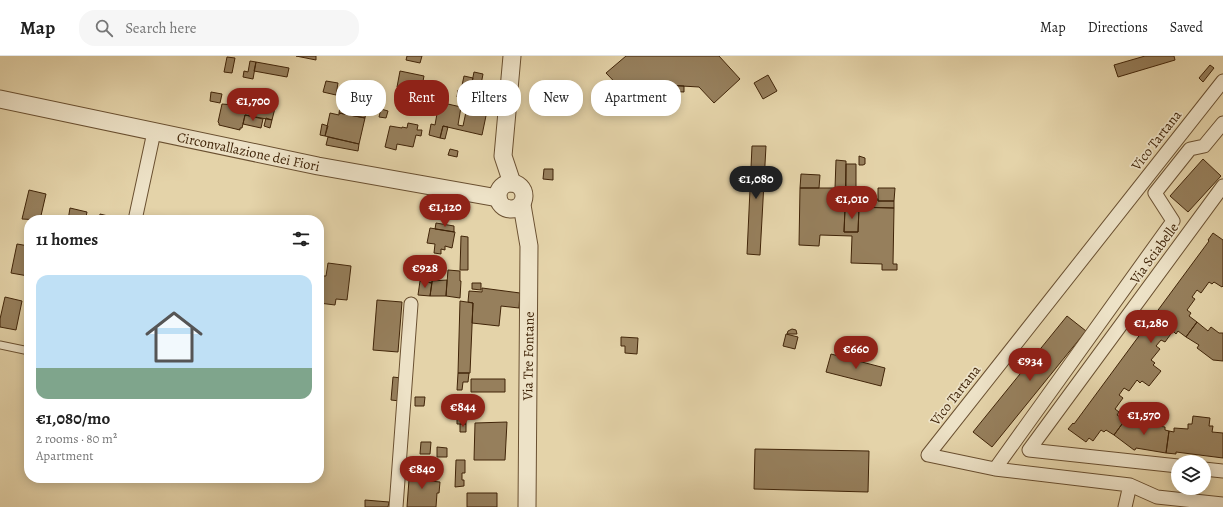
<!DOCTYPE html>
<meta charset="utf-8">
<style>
:root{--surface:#fff;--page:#f6f6f6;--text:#222;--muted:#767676;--line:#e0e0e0;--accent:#8f2418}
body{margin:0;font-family:Alegreya,serif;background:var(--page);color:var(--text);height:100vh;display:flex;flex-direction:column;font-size:15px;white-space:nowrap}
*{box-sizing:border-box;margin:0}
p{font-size:13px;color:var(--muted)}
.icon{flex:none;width:22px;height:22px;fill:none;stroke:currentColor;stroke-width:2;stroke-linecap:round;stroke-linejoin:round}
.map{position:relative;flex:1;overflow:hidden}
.panel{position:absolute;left:24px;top:159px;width:300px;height:268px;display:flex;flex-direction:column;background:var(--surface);border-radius:16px;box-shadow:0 2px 10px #0003}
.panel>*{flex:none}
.top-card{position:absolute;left:336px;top:24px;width:380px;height:36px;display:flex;gap:8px}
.tools{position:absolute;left:1171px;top:399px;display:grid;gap:8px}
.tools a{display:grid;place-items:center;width:40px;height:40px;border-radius:50%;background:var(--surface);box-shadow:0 2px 10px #0003;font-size:20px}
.price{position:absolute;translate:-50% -34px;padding:0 9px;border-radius:14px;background:var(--accent);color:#fff;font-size:13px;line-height:26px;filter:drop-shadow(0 1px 2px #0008)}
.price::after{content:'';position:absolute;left:50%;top:24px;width:12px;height:9px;margin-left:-6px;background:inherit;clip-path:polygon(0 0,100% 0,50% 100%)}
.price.current{background:#222;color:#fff}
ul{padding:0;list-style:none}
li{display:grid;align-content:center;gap:8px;height:212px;padding:0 12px}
li span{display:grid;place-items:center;height:124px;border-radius:12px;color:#555}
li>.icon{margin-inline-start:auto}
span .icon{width:72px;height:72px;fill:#fffc;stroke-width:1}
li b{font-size:17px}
h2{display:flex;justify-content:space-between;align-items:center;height:48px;padding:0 12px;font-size:17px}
.tag{padding:0 14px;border-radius:16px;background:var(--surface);box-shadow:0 2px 10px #0003;font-size:14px;line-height:36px}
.tag.current{background:var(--accent);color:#fff}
header{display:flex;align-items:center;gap:24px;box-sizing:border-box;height:56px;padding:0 20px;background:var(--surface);border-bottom:1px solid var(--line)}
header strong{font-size:19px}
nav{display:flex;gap:22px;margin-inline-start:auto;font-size:14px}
.search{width:280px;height:36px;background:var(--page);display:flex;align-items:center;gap:10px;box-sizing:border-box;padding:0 14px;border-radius:16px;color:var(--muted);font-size:15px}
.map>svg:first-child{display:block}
.building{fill:#967f5c;stroke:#412509}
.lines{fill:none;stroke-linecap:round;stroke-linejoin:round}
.service-casing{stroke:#6a5031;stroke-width:9}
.minor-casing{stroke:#6a5031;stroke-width:15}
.tertiary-casing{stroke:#6a5031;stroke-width:19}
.service{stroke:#ede2c7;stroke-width:7}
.minor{stroke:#ede2c7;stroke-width:13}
.tertiary{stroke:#ede2c7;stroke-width:17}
.labels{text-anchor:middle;stroke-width:3.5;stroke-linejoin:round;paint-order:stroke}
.street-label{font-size:14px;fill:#412509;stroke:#ede2c7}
</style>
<header>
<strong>Map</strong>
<div class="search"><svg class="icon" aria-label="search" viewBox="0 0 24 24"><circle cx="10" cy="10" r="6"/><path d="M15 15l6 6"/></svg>Search here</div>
<nav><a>Map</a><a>Directions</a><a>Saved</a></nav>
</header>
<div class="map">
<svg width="1223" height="451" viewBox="0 0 1223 451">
<rect width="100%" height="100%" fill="#e4d3a9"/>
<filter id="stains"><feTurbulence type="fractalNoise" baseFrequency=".005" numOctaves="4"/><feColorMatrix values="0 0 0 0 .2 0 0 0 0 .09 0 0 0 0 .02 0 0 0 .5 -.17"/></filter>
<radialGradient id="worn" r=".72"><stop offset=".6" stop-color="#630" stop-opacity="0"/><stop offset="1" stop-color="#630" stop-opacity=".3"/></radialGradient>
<path class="building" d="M 296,0 L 316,0 L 316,4 Z
M 407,0 L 422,0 L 420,7 L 406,4 Z
M 626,0 L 719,0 L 740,23 L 714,47 L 699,31 L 648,28 L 631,43 L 606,17 Z
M 1145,0 L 1174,0 L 1175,4 L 1118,21 L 1114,9 Z
M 227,1 L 235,2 L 232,17 L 224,16 Z
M 250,5 L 256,6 L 253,23 L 243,21 L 244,15 L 248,16 Z
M 256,6 L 289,12 L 287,21 L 254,15 Z
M 1210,9 L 1214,12 L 1203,26 L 1199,22 Z
M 400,15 L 424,20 L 418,51 L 396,46 L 399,31 L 397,31 Z
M 474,16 L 483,18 L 478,45 L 457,41 L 458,34 L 470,36 Z
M 768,19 L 777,35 L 763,43 L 754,27 Z
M 464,20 L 473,22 L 470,36 L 461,34 Z
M 326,25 L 338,27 L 336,39 L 323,36 Z
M 662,29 L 684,30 L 684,36 L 662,35 Z
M 211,36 L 222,38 L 220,47 L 210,45 Z
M 250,39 L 267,43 L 266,50 L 275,52 L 272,64 L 245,59 L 242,72 L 240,72 L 240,74 L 219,69 L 219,67 L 218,66 L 222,48 L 234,49 L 234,47 L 238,48 L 238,50 L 247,52 Z
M 439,46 L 461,51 L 458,69 L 463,70 L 467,51 L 487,55 L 482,79 L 443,70 L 440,82 L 429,79 L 431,68 L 435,69 Z
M 340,51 L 366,56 L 365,62 L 339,57 Z
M 381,53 L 388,55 L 386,62 L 379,61 Z
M 330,57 L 339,59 L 339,57 L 365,62 L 359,88 L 325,80 Z
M 245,59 L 263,63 L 261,72 L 243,68 Z
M 266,62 L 272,64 L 270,72 L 264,70 Z
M 408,67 L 418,69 L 417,74 L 422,74 L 421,80 L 416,79 L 413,91 L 397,88 L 396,94 L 385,91 L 390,70 L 402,72 L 402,71 L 407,72 Z
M 322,68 L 328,70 L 325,80 L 320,79 Z
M 443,70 L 448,71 L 445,83 L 440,82 Z
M 328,81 L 359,88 L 358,95 L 326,89 Z
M 752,90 L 766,90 L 760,199 L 747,198 Z
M 450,93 L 458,95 L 457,101 L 448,99 Z
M 859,100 L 865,102 L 865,108 L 863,109 L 859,109 Z
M 1203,103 L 1221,120 L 1188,156 L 1170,140 Z
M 836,104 L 846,105 L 846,132 L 835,132 Z
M 846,108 L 856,108 L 856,142 L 878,143 L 878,145 L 894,145 L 894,152 L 845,151 Z
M 544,113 L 553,113 L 553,124 L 543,123 Z
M 801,118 L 820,119 L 819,132 L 800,132 Z
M 800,132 L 846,132 L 844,176 L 858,176 L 859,151 L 894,152 L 893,208 L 897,208 L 897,214 L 882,214 L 882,208 L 851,207 L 852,180 L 820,179 L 819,190 L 799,189 Z
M 878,132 L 895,132 L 894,145 L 878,145 Z
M 29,134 L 46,138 L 40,164 L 22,163 Z
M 845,151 L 859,151 L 858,176 L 844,176 Z
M 70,152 L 87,156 L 86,161 L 99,164 L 100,158 L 116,162 L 115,164 L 68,164 Z
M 436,167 L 454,170 L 454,176 L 435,173 Z
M 430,172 L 455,176 L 452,192 L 445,190 L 445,194 L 441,193 L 441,198 L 434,197 L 435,188 L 427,187 Z
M 1213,177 L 1223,184 L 1223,230 L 1222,231 L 1214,226 L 1212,228 L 1209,226 L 1201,237 L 1197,234 L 1192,241 L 1195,243 L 1187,254 L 1191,257 L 1189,260 L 1197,266 L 1186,281 L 1178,275 L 1176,278 L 1173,275 L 1165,286 L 1161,284 L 1156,290 L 1160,293 L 1151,304 L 1155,307 L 1153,309 L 1161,315 L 1149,330 L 1142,325 L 1140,327 L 1137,324 L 1129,335 L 1124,332 L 1119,339 L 1123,342 L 1115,353 L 1119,356 L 1117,359 L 1125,364 L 1114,379 L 1106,374 L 1104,376 L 1101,374 L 1093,385 L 1089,382 L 1086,386 L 1068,373 L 1073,367 L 1074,368 L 1209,185 L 1208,184 Z
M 461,180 L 468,181 L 468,214 L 460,214 Z
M 17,188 L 29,190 L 28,220 L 11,217 Z
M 328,207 L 351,210 L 347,244 L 336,243 L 335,249 L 319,247 L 319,227 L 321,227 L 322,220 L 326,220 Z
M 448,214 L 460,215 L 460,225 L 461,225 L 460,242 L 446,240 Z
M 421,217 L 433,219 L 432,227 L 420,225 Z
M 447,224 L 446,240 L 430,240 L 432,225 Z
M 420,225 L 432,227 L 430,240 L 418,239 Z
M 472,227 L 481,227 L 481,234 L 472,233 Z
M 482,232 L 520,237 L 519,252 L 501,250 L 499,270 L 472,267 L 473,247 L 468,246 L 469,235 L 482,236 Z
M 5,241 L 22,245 L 16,274 L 0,271 L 0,263 Z
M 377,244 L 402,246 L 398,296 L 373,294 Z
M 460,245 L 473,247 L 470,317 L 458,317 Z
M 1067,260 L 1086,275 L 992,391 L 973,376 Z
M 1197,266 L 1208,275 L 1211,271 L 1219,277 L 1223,277 L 1223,305 L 1213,304 L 1197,292 L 1199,289 L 1186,281 Z
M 792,273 L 796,274 L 797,278 L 787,278 L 788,275 Z
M 786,278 L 798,281 L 795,293 L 783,290 Z
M 621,281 L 638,282 L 637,298 L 625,297 L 625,290 L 621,290 Z
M 840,283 L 847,283 L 847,294 L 840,292 Z
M 831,298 L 885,312 L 881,330 L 826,316 Z
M 458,317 L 469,317 L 468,326 L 463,326 L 462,334 L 457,334 Z
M 393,321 L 401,322 L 400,345 L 391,344 Z
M 471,323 L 505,323 L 505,336 L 471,336 Z
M 415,341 L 425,341 L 424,350 L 415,350 Z
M 457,347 L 466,347 L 466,360 L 457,360 Z
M 457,360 L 466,360 L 466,368 L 457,368 Z
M 1193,360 L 1210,362 L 1209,370 L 1213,370 L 1212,376 L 1223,377 L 1223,402 L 1176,396 L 1176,398 L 1166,397 L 1169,375 L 1174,376 L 1174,372 L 1188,373 L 1188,368 L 1192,368 Z
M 1143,363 L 1152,369 L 1165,371 L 1165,374 L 1169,375 L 1166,397 L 1136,392 L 1135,394 L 1134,394 L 1114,379 L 1125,364 L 1130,369 L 1133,366 L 1138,370 Z
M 507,366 L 505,404 L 474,404 L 475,367 Z
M 460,368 L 466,368 L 466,376 L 460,376 Z
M 421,386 L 431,386 L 430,398 L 420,398 Z
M 437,391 L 447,392 L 447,401 L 437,401 Z
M 755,393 L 869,395 L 868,436 L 754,433 Z
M 456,404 L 465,404 L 465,417 L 462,417 L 462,424 L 464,424 L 464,430 L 455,431 Z
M 410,410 L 421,411 L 420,424 L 440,426 L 439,437 L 437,437 L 436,451 L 407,451 Z
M 421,411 L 429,412 L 428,425 L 420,424 Z
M 467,437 L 497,437 L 497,451 L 467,451 Z
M 365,444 L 389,446 L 388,451 L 365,451 Z"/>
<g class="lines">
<g class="service-casing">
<path id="service" d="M 0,289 L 29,295"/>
</g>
<g class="minor-casing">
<path id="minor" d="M 1223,25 L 928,399 L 995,413 L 1130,429 L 1157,441 L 1223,448
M 135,164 L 154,76
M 1178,410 L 1029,394 L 1223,130
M 995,413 L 1173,165 L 1155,137 L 1190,93 L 1204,90 L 1223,67
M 1204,413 L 1223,415
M 396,451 L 411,248
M 1125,451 L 1130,429"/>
</g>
<g class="tertiary-casing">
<g id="tertiary">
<path id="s1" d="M 0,43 L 318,110 L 498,142"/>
<circle cx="511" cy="140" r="13"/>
<path d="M 512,127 L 503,100 L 512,0"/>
<path d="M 522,149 L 529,190 L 527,451"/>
</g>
</g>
<use href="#service" class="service"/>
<use href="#minor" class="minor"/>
<use href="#tertiary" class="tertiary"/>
</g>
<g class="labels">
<g class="street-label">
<text transform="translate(1156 84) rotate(-52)" y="5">Vico Tartana</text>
<text dy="5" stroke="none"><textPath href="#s1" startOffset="254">Circonvallazione dei Fiori</textPath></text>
<text transform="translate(1154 197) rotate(-54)" y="5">Via Sciabelle</text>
<text transform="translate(528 300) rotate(-89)" y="5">Via Tre Fontane</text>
<text transform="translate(955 339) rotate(-52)" y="5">Vico Tartana</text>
</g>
</g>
<rect width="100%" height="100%" filter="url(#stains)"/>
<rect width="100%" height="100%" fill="url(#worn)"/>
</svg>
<div class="tools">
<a><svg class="icon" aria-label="layers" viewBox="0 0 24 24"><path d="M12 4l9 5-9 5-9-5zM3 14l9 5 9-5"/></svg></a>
</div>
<b class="price" style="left:253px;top:66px">€1,700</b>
<b class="price current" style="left:756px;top:144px">€1,080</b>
<b class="price" style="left:852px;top:164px">€1,010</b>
<b class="price" style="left:445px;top:172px">€1,120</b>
<b class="price" style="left:425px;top:233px">€928</b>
<b class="price" style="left:1151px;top:288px">€1,280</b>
<b class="price" style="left:856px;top:314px">€660</b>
<b class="price" style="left:1030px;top:326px">€934</b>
<b class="price" style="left:463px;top:372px">€844</b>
<b class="price" style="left:1144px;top:380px">€1,570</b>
<b class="price" style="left:422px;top:434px">€840</b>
<div class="top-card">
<a class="tag">Buy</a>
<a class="tag current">Rent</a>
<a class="tag">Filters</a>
<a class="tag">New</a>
<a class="tag">Apartment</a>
</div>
<section class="panel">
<h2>11 homes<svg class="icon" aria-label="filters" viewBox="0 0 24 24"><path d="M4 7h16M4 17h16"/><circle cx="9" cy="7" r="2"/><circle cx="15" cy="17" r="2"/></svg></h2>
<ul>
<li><span style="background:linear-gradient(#bfe0f5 75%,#7fa58c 0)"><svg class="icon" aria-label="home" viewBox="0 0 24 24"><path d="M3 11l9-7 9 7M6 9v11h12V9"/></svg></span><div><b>€1,080/mo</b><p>2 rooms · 80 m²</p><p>Apartment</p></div></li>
</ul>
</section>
</div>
